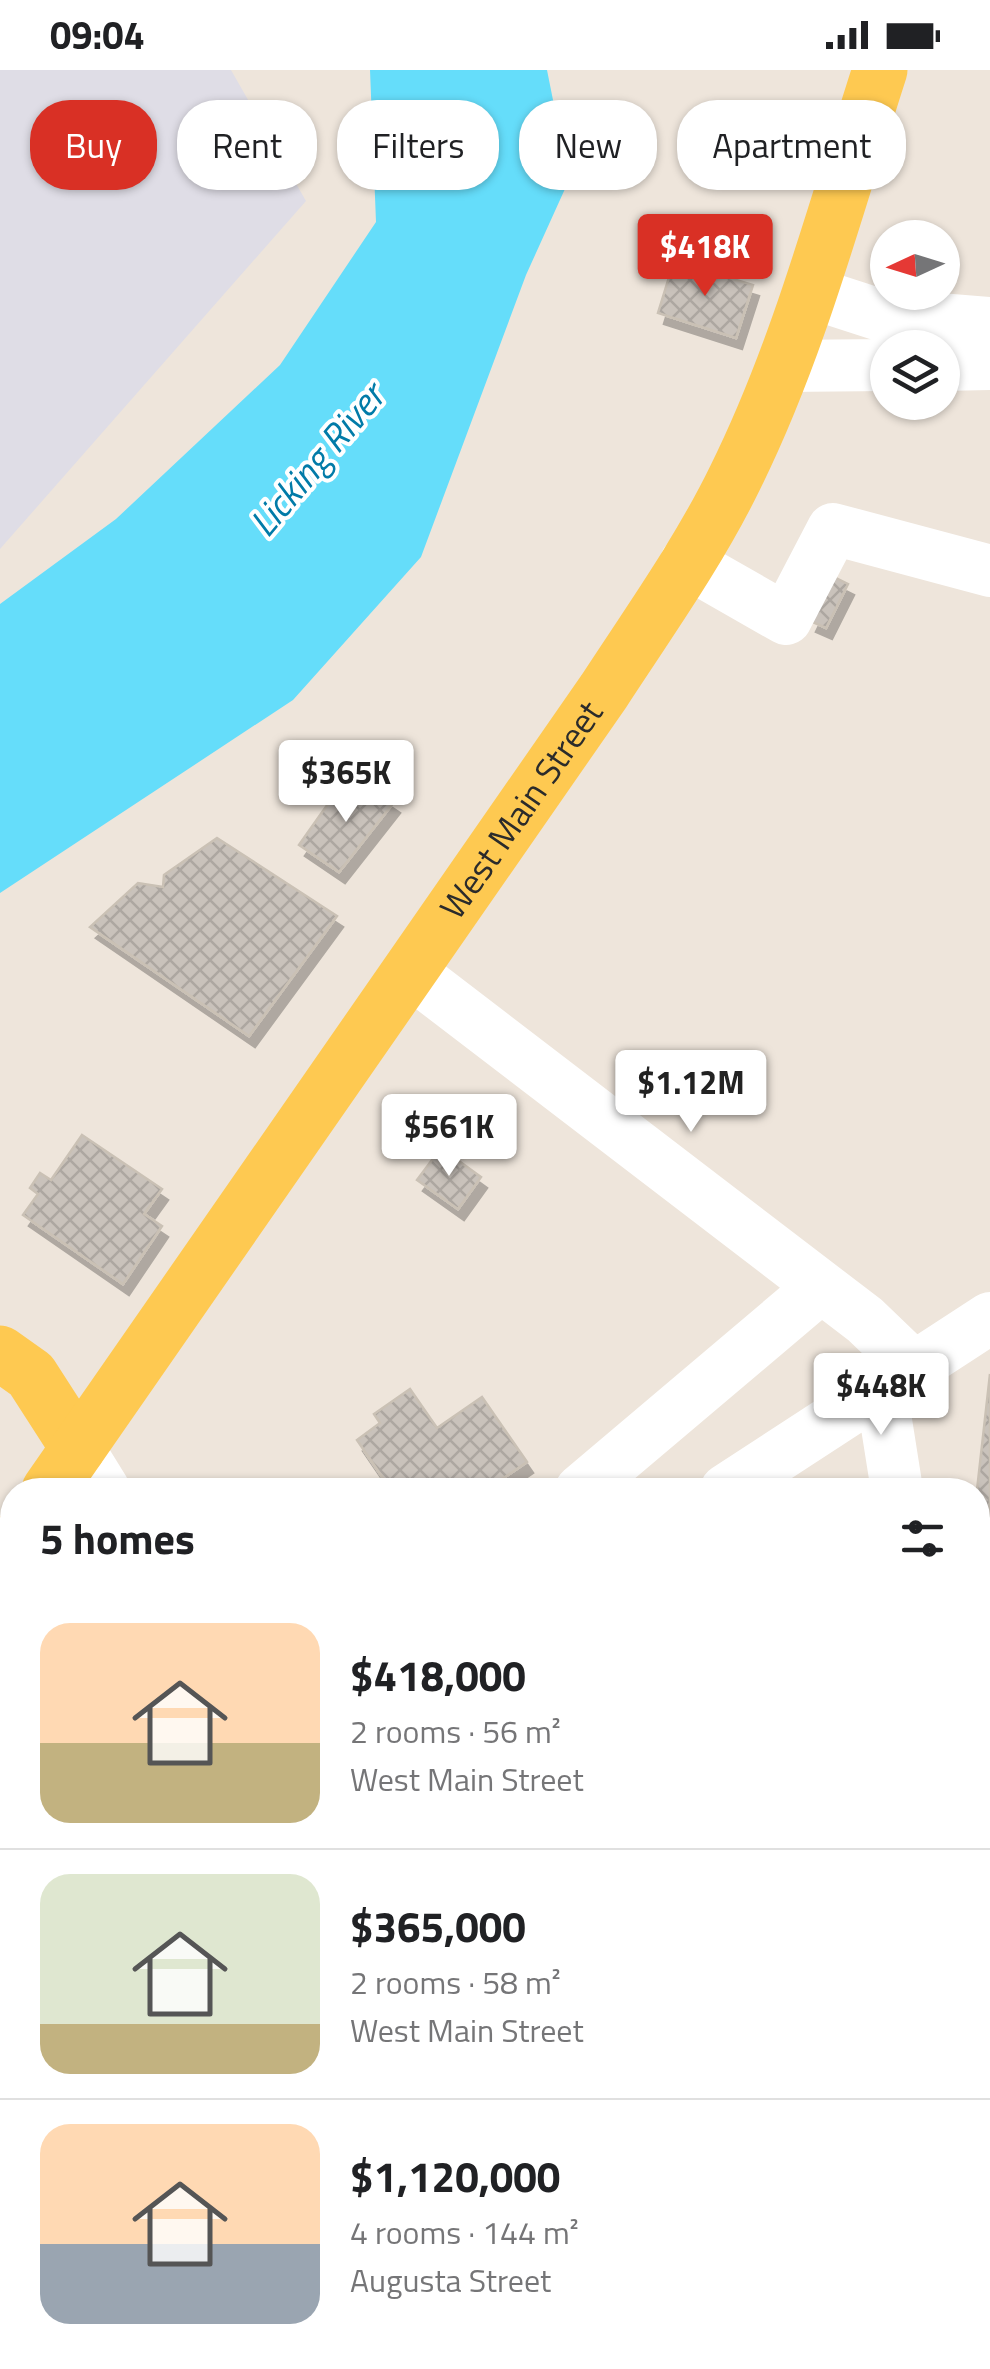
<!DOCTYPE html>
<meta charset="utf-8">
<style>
:root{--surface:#fff;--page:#f2f2f2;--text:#202124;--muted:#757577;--line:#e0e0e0;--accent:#d93025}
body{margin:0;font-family:"Titillium Web",sans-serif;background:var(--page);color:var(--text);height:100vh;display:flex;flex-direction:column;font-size:38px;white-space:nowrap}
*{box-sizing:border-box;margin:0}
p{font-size:32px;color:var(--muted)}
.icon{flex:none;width:55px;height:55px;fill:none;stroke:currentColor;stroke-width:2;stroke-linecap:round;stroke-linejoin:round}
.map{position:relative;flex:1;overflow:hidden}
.details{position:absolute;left:0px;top:1408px;width:990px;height:892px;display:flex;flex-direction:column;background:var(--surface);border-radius:40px 40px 0 0;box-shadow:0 2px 8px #0004}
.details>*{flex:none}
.top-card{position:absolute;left:30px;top:30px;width:930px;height:90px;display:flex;gap:20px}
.needle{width:65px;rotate:266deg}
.controls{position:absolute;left:870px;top:150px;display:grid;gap:20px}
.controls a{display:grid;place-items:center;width:90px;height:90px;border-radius:50%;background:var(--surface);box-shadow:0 2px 8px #0004;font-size:50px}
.price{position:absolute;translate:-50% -85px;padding:0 22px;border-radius:10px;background:#fff;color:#222;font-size:32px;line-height:65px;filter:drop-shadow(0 2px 5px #0008)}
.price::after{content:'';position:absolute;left:50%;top:60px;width:30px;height:22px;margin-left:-15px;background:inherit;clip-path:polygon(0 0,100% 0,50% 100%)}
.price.selected{background:var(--accent);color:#fff}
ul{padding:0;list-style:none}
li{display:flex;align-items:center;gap:30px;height:250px;padding:0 40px}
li+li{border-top:2px solid var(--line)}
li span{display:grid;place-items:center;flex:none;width:280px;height:200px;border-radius:30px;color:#555}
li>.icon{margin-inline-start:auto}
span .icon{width:120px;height:120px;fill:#fffc;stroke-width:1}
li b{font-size:42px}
h2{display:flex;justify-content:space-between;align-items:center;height:120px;padding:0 40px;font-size:42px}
.chip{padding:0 35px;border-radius:40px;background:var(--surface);box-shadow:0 2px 8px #0004;font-size:35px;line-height:90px}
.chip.selected{background:var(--accent);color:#fff}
.status{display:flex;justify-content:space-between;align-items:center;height:70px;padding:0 50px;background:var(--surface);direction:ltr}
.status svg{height:28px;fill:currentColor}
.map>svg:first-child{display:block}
.industrial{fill:#dfdde6}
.water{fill:#65ddfa}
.building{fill:url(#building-cross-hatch);stroke:#cac1b5;stroke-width:2.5;filter:url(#shadow)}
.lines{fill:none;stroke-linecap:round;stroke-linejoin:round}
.minor{stroke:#fff;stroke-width:52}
.major{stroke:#fec951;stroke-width:55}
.labels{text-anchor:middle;stroke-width:8;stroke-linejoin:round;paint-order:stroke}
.street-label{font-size:35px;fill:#2b2b2b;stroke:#fff}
.water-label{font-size:38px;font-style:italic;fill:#017ba8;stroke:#fff}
</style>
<div class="status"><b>09:04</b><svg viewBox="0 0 49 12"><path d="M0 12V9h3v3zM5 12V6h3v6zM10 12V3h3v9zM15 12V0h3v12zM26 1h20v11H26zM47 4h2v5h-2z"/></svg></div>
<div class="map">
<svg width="990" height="2299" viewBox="0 0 990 2299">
<defs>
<pattern id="building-cross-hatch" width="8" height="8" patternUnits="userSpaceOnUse" patternTransform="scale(2.5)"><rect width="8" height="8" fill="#c9c2bb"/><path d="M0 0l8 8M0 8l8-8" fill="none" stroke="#ada7a1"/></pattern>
<filter id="shadow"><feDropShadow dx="6" dy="11" stdDeviation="0" flood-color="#0004"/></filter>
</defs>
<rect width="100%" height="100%" fill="#eee5db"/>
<path class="industrial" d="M 0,0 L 231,0 L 306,131 L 0,479 Z"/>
<path class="water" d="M 370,0 L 547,0 L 569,110 L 526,205 L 421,487 L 293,630 L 0,823 L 0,534 L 116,449 L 280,295 L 376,152 Z"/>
<path class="building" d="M 674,191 L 753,215 L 736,268 L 658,243 Z
M 832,506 L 848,514 L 826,558 L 810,551 Z
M 357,707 L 394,732 L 339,802 L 299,775 L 330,731 L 337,736 Z
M 217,768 L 337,846 L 249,966 L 90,857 L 138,813 L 163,817 L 164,805 Z
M 82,1065 L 162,1119 L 144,1144 L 162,1156 L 123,1214 L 23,1145 L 38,1124 L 30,1118 L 40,1103 L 51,1110 Z
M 441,1078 L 481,1107 L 458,1139 L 417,1110 Z
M 990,1304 L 990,1501 L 978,1500 L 977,1420 Z
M 410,1319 L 437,1358 L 482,1327 L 527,1392 L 486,1420 L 372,1420 L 385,1411 L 357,1370 L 380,1353 L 374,1344 Z
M 417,2288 L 523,2288 L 525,2291 L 509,2299 L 409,2299 L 406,2293 Z"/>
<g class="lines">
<path class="minor" d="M 809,222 L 877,244 L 990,253
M 942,295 L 990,294
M 783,296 L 888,295
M 686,492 L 786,549 L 833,459 L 990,501
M 409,901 L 865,1250 L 915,1298
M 881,1319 L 897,1420
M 78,1378 L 104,1420
M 581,1420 L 821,1217
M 726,1420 L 990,1248
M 978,1596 L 990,1593
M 0,1821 L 12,1835
M 281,2288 L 288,2299
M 588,2288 L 594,2299"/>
<g class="major">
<path d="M 0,1283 L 31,1305 L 78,1378"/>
<path id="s1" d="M 49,1420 L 604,621 C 649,552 699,482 735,408 C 799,279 836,136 880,0"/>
<path d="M 0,1489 L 12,1471"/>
</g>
</g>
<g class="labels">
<g class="street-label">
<text dy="12" stroke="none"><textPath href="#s1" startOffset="828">West Main Street</textPath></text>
</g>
<g class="water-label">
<text transform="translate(317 390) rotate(-50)" y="13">Licking River</text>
</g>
</g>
</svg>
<div class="controls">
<a><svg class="needle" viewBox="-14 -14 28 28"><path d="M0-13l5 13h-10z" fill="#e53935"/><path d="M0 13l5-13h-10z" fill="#757577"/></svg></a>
<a><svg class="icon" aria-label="layers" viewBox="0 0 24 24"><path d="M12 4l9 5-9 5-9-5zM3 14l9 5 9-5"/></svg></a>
</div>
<b class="price selected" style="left:705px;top:229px">$418K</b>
<b class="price" style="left:346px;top:755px">$365K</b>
<b class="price" style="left:691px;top:1065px">$1.12M</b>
<b class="price" style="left:449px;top:1109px">$561K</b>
<b class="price" style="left:881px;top:1368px">$448K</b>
<div class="top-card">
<a class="chip selected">Buy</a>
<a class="chip">Rent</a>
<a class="chip">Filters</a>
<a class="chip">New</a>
<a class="chip">Apartment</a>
</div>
<section class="details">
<h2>5 homes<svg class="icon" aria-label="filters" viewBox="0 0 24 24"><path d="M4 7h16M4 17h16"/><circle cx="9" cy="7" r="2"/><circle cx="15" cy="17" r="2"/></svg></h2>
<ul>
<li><span style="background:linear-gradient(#ffd9b3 60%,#c2b280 0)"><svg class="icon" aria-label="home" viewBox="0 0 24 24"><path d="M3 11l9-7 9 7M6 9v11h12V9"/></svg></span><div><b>$418,000</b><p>2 rooms · 56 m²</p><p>West Main Street</p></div></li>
<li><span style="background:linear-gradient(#dfe7d0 75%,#c2b280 0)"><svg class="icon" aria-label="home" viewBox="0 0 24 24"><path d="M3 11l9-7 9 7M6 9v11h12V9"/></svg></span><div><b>$365,000</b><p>2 rooms · 58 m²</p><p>West Main Street</p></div></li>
<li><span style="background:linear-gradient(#ffd9b3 60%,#9aa5b1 0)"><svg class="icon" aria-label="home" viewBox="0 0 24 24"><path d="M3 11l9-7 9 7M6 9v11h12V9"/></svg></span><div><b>$1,120,000</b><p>4 rooms · 144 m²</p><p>Augusta Street</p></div></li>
</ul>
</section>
</div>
